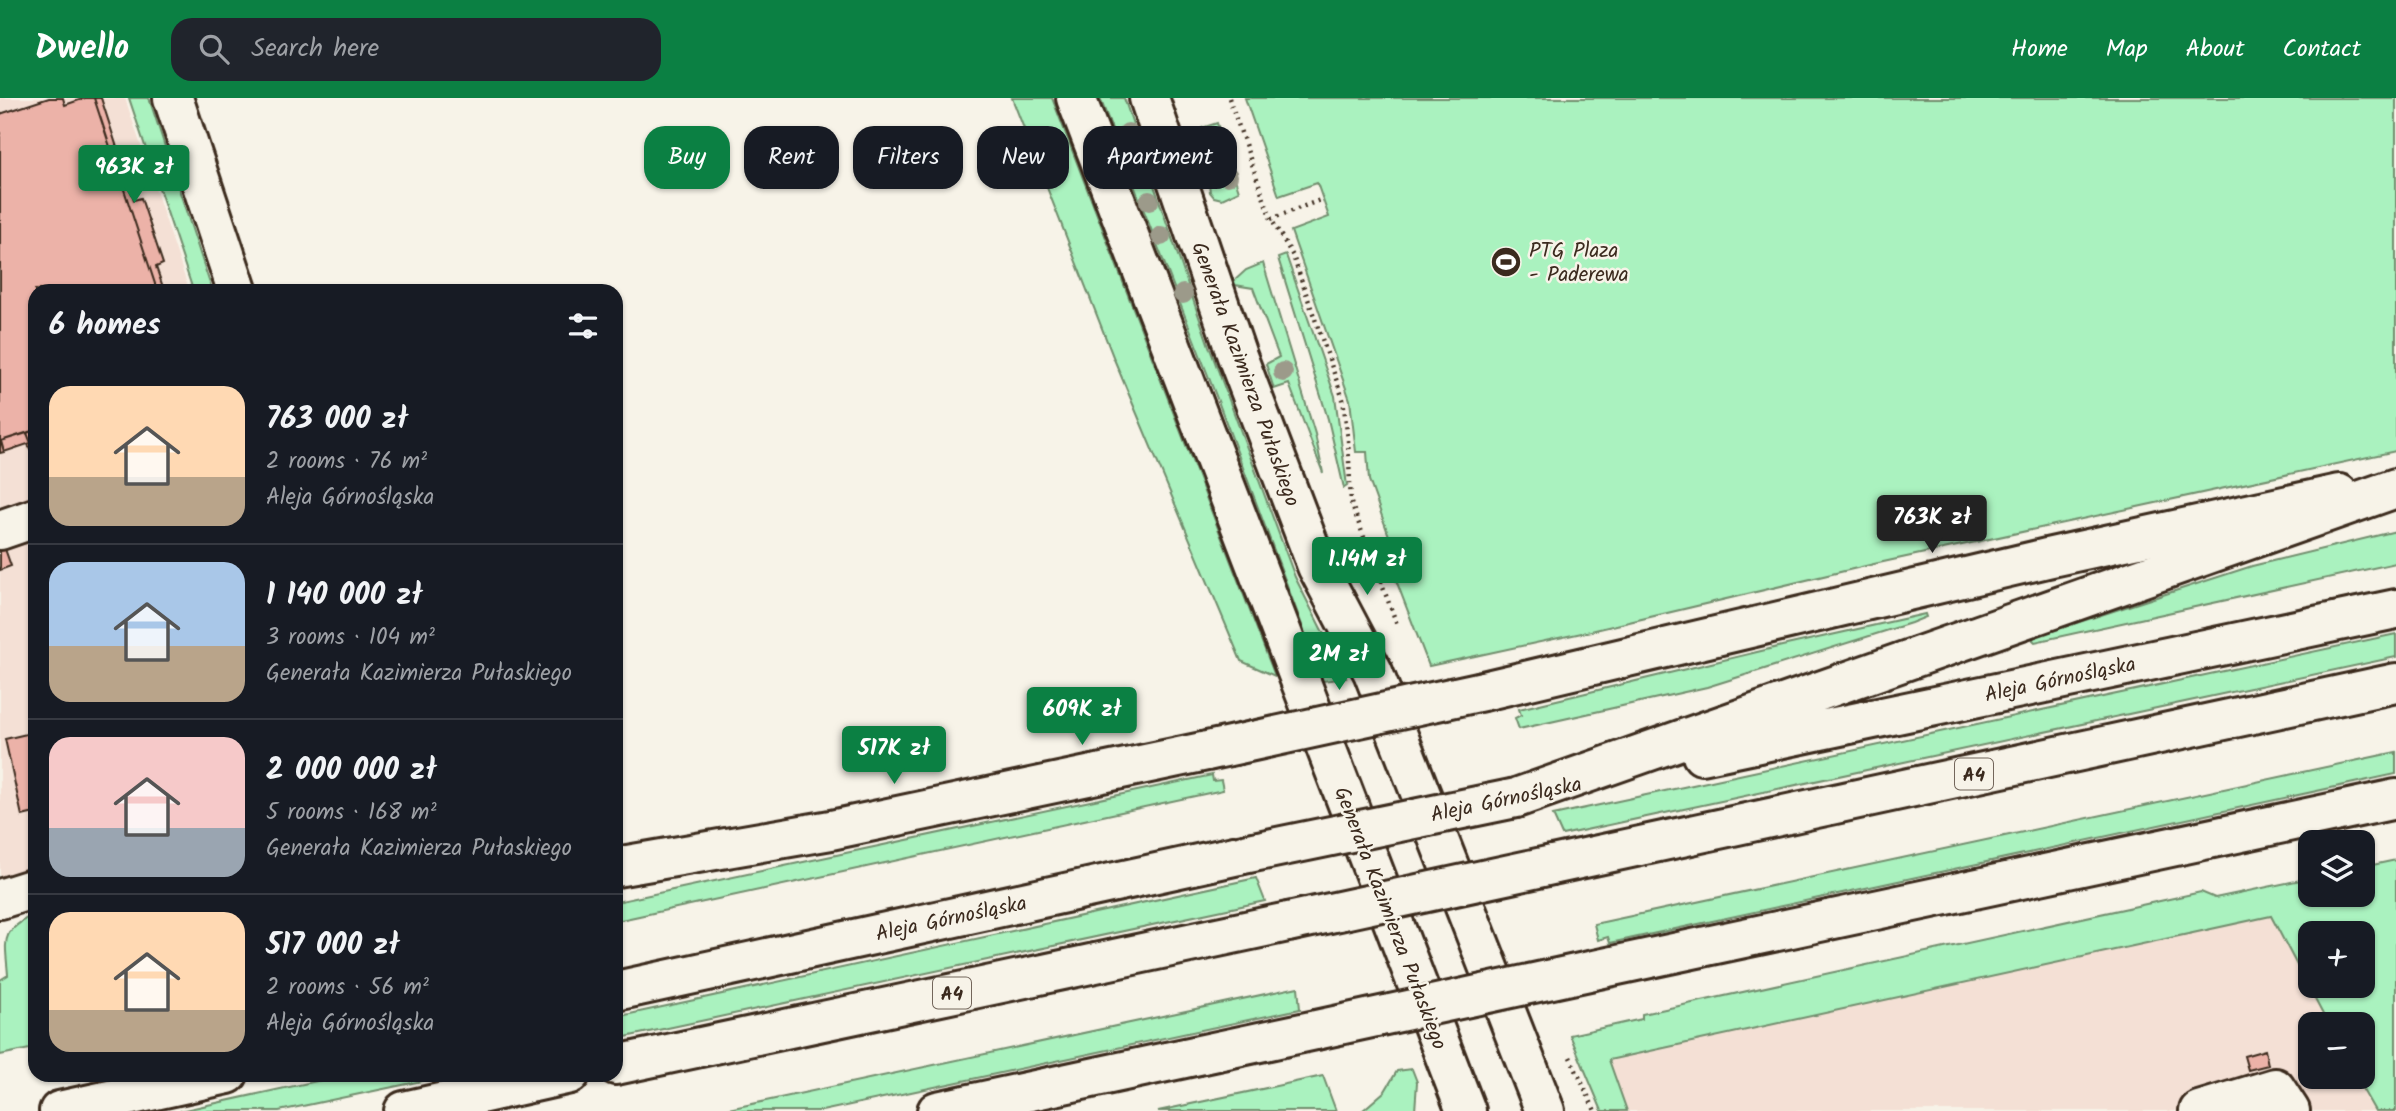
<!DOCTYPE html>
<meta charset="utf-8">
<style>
:root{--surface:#171b24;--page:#20242c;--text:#f1f3f6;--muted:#9ea1a6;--line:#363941;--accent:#0b8043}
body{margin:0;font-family:Kalam,sans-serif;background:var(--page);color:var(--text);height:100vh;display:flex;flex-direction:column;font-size:26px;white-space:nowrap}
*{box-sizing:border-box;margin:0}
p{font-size:23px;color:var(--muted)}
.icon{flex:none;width:38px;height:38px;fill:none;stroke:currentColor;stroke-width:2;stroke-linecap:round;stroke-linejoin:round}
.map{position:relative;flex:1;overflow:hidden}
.drawer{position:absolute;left:28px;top:186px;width:595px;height:798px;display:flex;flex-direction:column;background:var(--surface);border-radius:21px;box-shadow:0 2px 5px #0004}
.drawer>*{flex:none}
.hud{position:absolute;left:644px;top:28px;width:665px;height:63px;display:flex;gap:14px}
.buttons{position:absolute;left:2298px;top:732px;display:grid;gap:14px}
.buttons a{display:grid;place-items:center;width:77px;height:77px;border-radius:14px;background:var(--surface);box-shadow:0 2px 5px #0004;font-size:35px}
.price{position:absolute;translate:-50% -60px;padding:0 16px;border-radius:7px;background:var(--accent);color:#fff;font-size:23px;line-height:46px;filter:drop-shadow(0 2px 4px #0008)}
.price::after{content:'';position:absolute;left:50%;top:42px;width:21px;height:16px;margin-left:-10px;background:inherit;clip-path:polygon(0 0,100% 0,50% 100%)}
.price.active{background:#222;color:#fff}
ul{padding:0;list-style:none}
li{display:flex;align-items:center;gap:21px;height:175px;padding:0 21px}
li+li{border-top:2px solid var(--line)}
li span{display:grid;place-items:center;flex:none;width:196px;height:140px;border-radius:21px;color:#555}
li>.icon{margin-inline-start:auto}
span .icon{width:84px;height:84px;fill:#fffc;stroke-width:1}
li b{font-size:30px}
h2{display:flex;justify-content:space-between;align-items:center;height:84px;padding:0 21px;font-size:30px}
.pill{padding:0 24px;border-radius:21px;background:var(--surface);box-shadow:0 2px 5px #0004;font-size:24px;line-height:63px}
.pill.active{background:var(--accent);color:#fff}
header{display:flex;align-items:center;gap:42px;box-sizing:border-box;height:98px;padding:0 35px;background:var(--accent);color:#fff}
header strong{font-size:33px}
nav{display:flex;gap:38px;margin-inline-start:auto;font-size:24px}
.search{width:490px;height:63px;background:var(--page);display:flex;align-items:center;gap:18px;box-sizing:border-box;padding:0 24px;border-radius:21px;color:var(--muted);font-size:26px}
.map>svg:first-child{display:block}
.built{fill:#f4e0d5}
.green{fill:#aaf2bf;stroke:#728e6e;stroke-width:2;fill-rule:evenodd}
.building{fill:#ecb2a8;stroke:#3b2a1e;stroke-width:2}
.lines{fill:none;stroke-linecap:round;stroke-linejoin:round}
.minor-casing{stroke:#3b2a1e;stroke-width:44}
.major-casing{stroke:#3b2a1e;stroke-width:44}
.highway-casing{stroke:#3b2a1e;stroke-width:44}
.path{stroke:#3b2a1e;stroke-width:4.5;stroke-dasharray:2 5;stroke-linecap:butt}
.minor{stroke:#f7f3e8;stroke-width:38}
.major{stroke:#f7f3e8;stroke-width:38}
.highway{stroke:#f7f3e8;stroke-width:38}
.minor-bridge-casing{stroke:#3b2a1e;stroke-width:44;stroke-linecap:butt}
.major-bridge-casing{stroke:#3b2a1e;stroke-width:44;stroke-linecap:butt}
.highway-bridge-casing{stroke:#3b2a1e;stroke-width:44;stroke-linecap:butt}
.minor-bridge{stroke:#f7f3e8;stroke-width:38}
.major-bridge{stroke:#f7f3e8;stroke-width:38}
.highway-bridge{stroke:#f7f3e8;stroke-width:38}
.tree{fill:#9c9a8a}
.labels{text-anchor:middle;stroke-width:5;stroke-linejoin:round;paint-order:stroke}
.shield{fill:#f7f3e8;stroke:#73665b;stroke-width:2}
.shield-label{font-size:19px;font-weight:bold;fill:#3b2a1e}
.poi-label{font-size:21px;fill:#3b2a1e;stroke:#f7f3e8;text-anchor:start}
.street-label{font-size:21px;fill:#3b2a1e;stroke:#f7f3e8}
</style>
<header>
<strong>Dwello</strong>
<div class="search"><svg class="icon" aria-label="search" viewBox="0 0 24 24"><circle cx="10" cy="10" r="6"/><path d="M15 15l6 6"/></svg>Search here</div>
<nav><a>Home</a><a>Map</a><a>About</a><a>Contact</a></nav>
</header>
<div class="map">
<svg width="2396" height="1013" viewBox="0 0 2396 1013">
<rect width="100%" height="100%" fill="#f7f3e8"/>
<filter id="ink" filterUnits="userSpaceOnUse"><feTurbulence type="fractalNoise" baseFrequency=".0143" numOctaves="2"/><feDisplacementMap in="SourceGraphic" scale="14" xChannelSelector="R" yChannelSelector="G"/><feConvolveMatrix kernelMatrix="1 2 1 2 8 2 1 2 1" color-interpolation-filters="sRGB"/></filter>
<g filter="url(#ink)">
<path class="built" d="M 0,0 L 125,0 L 189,192 L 35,192 L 35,804 L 21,808 L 0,820 Z
M 2271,818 L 2328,926 L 2310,926 L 2310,978 L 2355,978 L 2375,1013 L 1627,1013 L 1608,962 Z"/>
<path class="green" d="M 129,0 L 149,0 L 212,192 L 193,192 Z
M 1012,0 L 1052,0 L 1275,578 L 1241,563 L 1114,261 Z
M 1100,0 L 1124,0 L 1209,248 L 1295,479 L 1346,580 L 1323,583 L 1218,303 Z
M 1245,0 L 2396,0 L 2396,353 L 1874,466 L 1591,533 L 1429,568 L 1391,469 L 1399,466 L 1369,382 L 1367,354 L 1356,354 L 1350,302 L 1291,133 L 1329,119 L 1317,85 L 1279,98 Z
M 1217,25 L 1239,93 L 1222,101 L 1214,99 L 1210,94 L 1202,30 Z
M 1286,157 L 1335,298 L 1347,388 L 1344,390 L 1328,321 L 1278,160 Z
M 1263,165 L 1315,336 L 1323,375 L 1289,286 L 1274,291 L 1266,266 L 1279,259 L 1253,190 L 1235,187 L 1234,183 L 1246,172 Z
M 2396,433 L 2396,465 L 2035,544 L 2033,542 L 2033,539 L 2252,468 Z
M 1925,516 L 1926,519 L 1911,525 L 1707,589 L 1519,631 L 1515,620 L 1521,617 L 1519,611 L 1782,548 Z
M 2396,536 L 2396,559 L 1562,737 L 1553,717 Z
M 2396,654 L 2396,676 L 1610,845 L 1608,839 L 1598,842 L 1594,826 Z
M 1212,677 L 1213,683 L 1221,682 L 1223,692 L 616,823 L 616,804 Z
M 2396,762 L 2396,1013 L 2375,1013 L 2355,978 L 2362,978 L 2362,926 L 2328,926 L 2271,818 L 1609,962 L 1627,1013 L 1602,1013 L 1570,937 L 1642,921 L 1642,916 L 2201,794 L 2215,800 L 2310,780 L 2310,796 L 2362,796 L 2363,769 ZM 2310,835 L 2362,835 L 2362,887 L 2310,887 Z
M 1256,780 L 1265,803 L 616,941 L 616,919 Z
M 35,815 L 35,950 L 0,957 L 0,882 L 8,877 C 5,838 0,836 35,815 Z
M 1298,889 L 1300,911 L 822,1013 L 719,1013 Z
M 1412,971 L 1417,984 L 1415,1013 L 1362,1013 L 1385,993 L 1397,973 Z
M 349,976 L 450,977 L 279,1013 L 180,1013 Z
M 1323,978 L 1336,1013 L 1158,1013 Z"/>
<path class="building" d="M 49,0 L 63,0 L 65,7 L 85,0 L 94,0 L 157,192 L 35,192 L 35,332 L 1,343 L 4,354 L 0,355 L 0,16 Z
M 94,0 L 101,0 L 134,102 L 141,100 L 163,166 L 156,169 L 164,192 L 157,192 Z
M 35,332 L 35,349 L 30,351 L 28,346 L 31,345 L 27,335 Z
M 27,335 L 31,345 L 4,354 L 1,343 Z
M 5,451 L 11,468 L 0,472 L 0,453 Z
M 35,634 L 35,715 L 22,718 L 5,641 Z
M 2265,952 L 2268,967 L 2248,972 L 2244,958 Z"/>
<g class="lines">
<g class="minor-casing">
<path id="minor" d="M 173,0 L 237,192
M 1076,0 L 1466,1013
M 1149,0 L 1237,258 L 1317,468 L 1373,574 L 1545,1013
M 0,432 L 35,420
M 1483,593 L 2047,460 L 2339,396
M 616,769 L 831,732 L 1207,653
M 0,801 L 35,790
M 2199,1013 L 2275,990 L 2290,1013"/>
</g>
<g class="major-casing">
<path id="major" d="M 1594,872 L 2396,701
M 937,1013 L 1316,932"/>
</g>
<g class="highway-casing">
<path id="highway" d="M 1702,657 L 2396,511
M 1516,700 L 2396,390
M 1552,767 L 2396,585
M 616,893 L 1239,757
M 616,967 L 1288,824
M 59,1013 L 228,976
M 404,1013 L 570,976"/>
</g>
<path class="path" d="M 1229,0 L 1271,121 L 1293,158 L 1343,301 L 1348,342 L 1351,405 L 1398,529
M 1271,121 L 1323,101
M 1570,959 L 1595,1013"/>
<use href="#minor" class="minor"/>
<use href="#major" class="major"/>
<use href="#highway" class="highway"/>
<g class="minor-bridge-casing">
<path id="minor-bridge" d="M 1207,653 L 1483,593"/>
</g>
<g class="major-bridge-casing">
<path id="major-bridge" d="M 1316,932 L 1594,872"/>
</g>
<g class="highway-bridge-casing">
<path id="highway-bridge" d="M 1239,757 L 1516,700
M 1288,824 L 1552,767"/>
</g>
<use href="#minor-bridge" class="minor-bridge"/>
<use href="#major-bridge" class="major-bridge"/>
<use href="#highway-bridge" class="highway-bridge"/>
</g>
<g class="tree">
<circle cx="1128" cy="35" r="10"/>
<circle cx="1217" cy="57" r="10"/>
<circle cx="1138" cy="70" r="10"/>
<circle cx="1228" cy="78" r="10"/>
<circle cx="1149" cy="103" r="10"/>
<circle cx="1161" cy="138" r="10"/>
<circle cx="1183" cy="196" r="10"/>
<circle cx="1283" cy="274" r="10"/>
</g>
</g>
<defs>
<g id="stadium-disc" transform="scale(1.575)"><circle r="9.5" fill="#3b2a1e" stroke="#f7f3e8"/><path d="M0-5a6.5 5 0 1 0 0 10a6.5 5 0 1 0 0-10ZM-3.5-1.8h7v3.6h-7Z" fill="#fff"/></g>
</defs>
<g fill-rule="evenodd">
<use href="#stadium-disc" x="1506" y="164"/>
</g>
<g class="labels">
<g class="shield">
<rect x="1955" y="660.5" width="38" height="31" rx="5"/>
<rect x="933" y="879.5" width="38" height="31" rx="5"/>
</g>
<g class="shield-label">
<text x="1974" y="683">A4</text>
<text x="952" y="902">A4</text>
</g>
<g class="poi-label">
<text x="1529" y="159">PTG Plaza<tspan x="1529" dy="24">- Paderewa</tspan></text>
</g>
<g class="street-label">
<text transform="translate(1246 276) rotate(70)" y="7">Generała Kazimierza Pułaskiego</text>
<text transform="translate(2060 581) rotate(-12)" y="7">Aleja Górnośląska</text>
<text transform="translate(1506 701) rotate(-12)" y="7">Aleja Górnośląska</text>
<text transform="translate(951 820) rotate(-12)" y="7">Aleja Górnośląska</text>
<text transform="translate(1391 820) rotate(69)" y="7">Generała Kazimierza Pułaskiego</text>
</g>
</g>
</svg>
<div class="buttons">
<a><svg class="icon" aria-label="layers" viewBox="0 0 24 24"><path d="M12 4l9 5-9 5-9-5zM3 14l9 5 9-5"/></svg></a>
<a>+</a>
<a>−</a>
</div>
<b class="price" style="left:134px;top:107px">963K zł</b>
<b class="price active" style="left:1932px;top:457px">763K zł</b>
<b class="price" style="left:1367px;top:499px">1.14M zł</b>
<b class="price" style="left:1339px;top:594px">2M zł</b>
<b class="price" style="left:1082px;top:649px">609K zł</b>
<b class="price" style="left:894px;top:688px">517K zł</b>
<div class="hud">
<a class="pill active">Buy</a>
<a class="pill">Rent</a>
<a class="pill">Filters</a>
<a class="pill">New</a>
<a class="pill">Apartment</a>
</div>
<section class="drawer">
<h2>6 homes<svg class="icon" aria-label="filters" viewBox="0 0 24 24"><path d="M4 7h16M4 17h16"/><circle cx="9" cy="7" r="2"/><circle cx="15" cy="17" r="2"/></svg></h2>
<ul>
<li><span style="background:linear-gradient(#ffd9b3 65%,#b9a48a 0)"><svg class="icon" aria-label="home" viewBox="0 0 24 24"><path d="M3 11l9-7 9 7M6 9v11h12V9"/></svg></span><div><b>763 000 zł</b><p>2 rooms · 76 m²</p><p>Aleja Górnośląska</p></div></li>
<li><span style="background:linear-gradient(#a9c7e8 60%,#b9a48a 0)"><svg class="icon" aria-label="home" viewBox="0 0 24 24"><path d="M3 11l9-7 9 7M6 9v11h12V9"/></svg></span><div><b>1 140 000 zł</b><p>3 rooms · 104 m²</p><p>Generała Kazimierza Pułaskiego</p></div></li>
<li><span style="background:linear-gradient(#f6c9c9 65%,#9aa5b1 0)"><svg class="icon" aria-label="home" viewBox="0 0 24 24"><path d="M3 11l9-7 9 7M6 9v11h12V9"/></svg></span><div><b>2 000 000 zł</b><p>5 rooms · 168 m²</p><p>Generała Kazimierza Pułaskiego</p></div></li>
<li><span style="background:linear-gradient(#ffd9b3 70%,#b9a48a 0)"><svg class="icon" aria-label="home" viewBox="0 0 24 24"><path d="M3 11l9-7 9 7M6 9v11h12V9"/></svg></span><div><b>517 000 zł</b><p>2 rooms · 56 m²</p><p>Aleja Górnośląska</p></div></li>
</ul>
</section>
</div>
